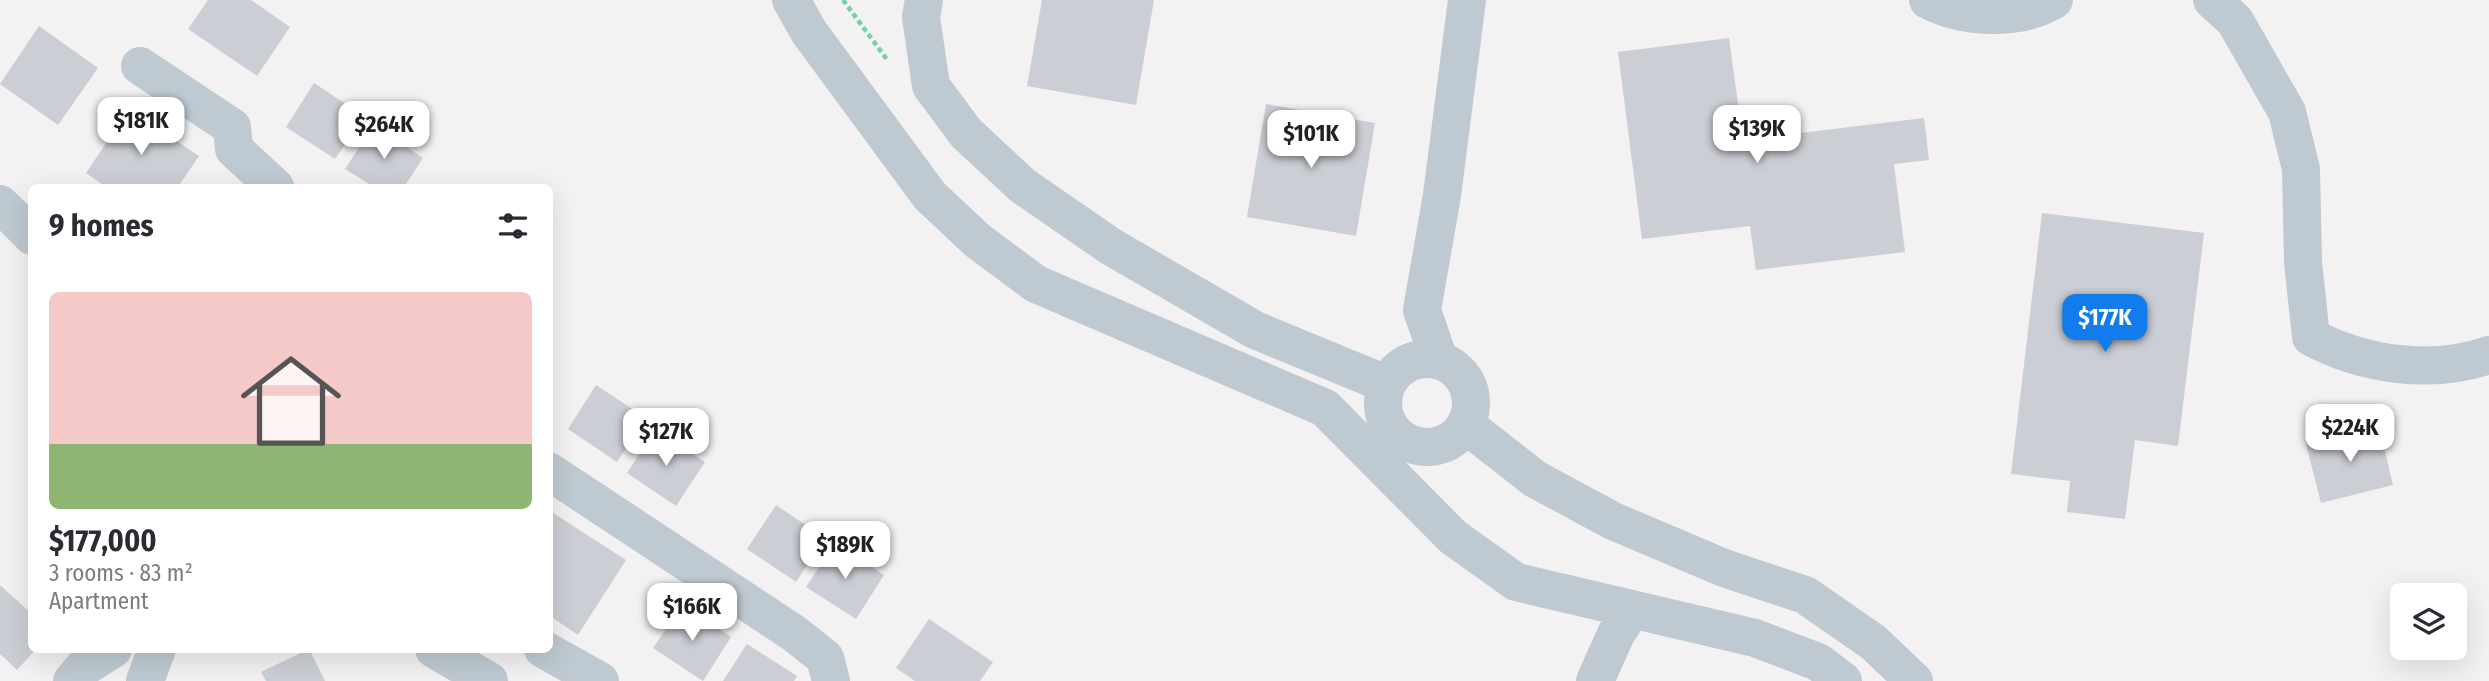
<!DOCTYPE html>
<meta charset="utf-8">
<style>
:root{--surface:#fff;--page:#f7f7f7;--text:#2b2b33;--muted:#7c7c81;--line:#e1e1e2;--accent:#127cec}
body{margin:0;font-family:"Fira Sans Condensed",sans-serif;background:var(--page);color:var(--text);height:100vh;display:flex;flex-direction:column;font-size:26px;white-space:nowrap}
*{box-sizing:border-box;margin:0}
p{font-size:23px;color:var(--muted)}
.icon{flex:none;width:38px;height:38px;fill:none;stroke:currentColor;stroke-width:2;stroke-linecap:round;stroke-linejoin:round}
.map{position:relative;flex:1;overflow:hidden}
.sheet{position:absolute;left:28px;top:184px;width:525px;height:469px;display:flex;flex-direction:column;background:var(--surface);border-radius:10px;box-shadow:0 7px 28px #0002}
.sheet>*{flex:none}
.buttons{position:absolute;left:2390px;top:583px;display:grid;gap:14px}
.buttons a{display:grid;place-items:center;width:77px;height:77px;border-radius:10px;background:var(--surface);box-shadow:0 7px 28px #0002;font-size:35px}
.price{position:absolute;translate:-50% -60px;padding:0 16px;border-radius:14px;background:#fff;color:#222;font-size:23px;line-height:46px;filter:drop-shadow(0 2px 4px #0008)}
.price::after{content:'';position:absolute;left:50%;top:42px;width:21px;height:16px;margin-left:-10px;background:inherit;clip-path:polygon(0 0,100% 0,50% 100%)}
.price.current{background:var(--accent);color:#fff}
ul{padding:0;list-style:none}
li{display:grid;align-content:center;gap:14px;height:371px;padding:0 21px}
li+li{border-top:2px solid var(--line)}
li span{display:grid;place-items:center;height:217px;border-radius:10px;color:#555}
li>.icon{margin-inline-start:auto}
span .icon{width:126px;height:126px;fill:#fffc;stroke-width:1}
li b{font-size:30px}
h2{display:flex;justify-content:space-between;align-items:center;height:84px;padding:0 21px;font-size:30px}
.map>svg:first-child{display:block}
.building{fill:#cbced4}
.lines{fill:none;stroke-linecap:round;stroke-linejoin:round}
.path{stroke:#75d19f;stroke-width:4.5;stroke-dasharray:5 3.5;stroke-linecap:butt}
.minor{stroke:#bec9d1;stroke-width:38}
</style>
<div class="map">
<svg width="2489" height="681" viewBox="0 0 2489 681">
<rect width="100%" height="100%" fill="#f3f1f1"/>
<path class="building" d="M 208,0 L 251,0 L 290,27 L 257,76 L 188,29 Z
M 1042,0 L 1154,0 L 1136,105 L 1027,86 Z
M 39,26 L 98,68 L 58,125 L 0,84 Z
M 1729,38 L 1743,140 L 1924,118 L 1929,160 L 1894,164 L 1905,252 L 1756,270 L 1750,226 L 1642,239 L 1618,52 Z
M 314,83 L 364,116 L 335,159 L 286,127 Z
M 1266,104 L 1375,123 L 1356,236 L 1247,217 Z
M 129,109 L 199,156 L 178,187 L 106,187 L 86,173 Z
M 374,125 L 423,158 L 404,187 L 374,187 L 345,169 Z
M 2042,213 L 2204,233 L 2178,446 L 2135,440 L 2125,519 L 2067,512 L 2070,481 L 2011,474 Z
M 596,385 L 646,418 L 617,462 L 568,429 Z
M 2379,426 L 2393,485 L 2321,503 L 2306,444 Z
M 655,430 L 705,462 L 676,506 L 627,473 Z
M 776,505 L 825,538 L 796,582 L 747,549 Z
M 550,511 L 626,560 L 578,635 L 550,616 Z
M 835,543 L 884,575 L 856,619 L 806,587 Z
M 0,585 L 32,614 L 32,649 L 36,649 L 17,670 L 0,654 Z
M 682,605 L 731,637 L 703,681 L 653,648 Z
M 929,619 L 993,662 L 980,681 L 915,681 L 896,668 Z
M 747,644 L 797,676 L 794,681 L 723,681 Z
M 309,649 L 325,681 L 266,681 L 261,672 Z"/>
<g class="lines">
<path class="path" d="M 843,0 L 888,61"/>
<path class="minor" d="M 791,0 L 809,32 L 930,196 L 978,241 L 1036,284 L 1325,408 L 1453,537 L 1516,582 L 1755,638 L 1818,662 L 1843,681
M 924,0 L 921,17 L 931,86 L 966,133 L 1023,186 L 1110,246 L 1255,330 L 1386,384
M 1928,0 C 1964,19 2019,21 2054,0
M 2212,0 L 2235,21 L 2287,112 L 2301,169 L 2303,262 L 2311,337 C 2363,365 2432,375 2489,355
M 140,66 L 232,127 L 234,149 L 275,187
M 0,204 L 32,236
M1383 403a44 44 0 1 1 88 0a44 44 0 1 1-88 0Z
M 1439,360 L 1422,310 L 1442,195 L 1467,0
M 1466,425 L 1535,479 L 1613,521 L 1724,568 L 1805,595 L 1873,642 L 1914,681
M 550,472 L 795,634 L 825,658 L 831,681
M 434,649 L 489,681
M 543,649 L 600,681
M 72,681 L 83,668 L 113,649
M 145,681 L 157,649
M 1595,681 L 1616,634 L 1632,609"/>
</g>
</svg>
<div class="buttons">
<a><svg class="icon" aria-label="layers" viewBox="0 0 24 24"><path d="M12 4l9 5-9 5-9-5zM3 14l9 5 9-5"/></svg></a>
</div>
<b class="price" style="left:141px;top:157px">$181K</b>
<b class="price" style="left:384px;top:161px">$264K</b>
<b class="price" style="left:1757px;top:165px">$139K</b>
<b class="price" style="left:1311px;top:170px">$101K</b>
<b class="price current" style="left:2105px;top:354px">$177K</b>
<b class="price" style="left:2350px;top:464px">$224K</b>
<b class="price" style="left:666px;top:468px">$127K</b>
<b class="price" style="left:845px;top:581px">$189K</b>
<b class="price" style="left:692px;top:643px">$166K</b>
<section class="sheet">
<h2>9 homes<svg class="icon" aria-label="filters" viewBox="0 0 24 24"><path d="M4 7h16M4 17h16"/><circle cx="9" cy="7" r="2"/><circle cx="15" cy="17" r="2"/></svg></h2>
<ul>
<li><span style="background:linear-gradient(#f6c9c9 70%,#8fb573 0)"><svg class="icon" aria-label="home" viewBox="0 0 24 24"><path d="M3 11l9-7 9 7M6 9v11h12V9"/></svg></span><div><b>$177,000</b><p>3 rooms · 83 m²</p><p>Apartment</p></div></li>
</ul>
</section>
</div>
